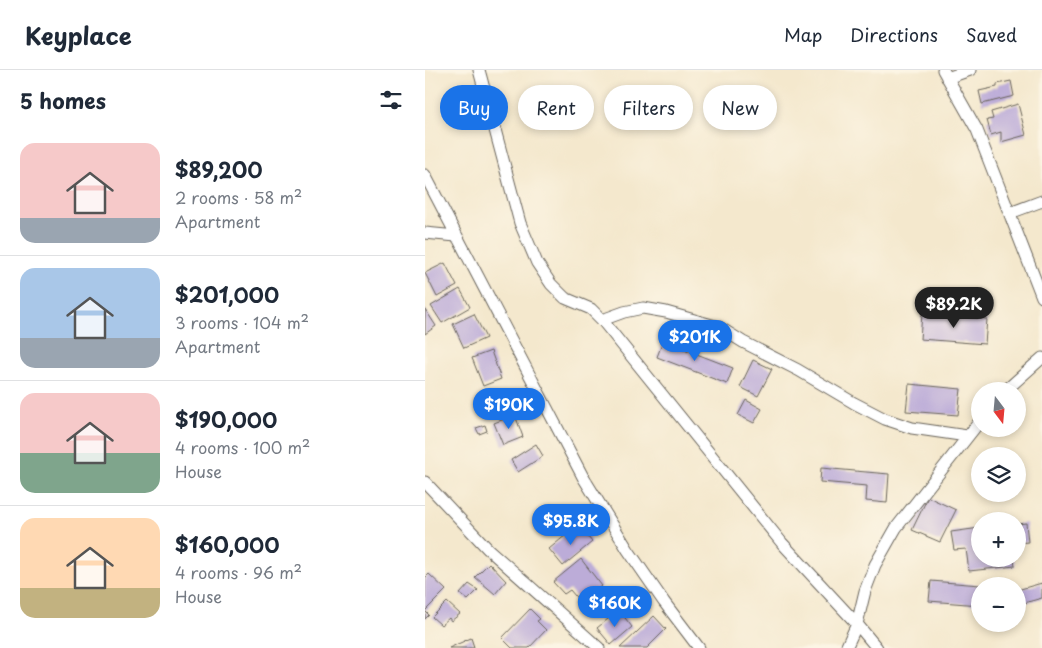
<!DOCTYPE html>
<meta charset="utf-8">
<style>
:root{--surface:#fff;--page:#f2f2f3;--text:#1f2937;--muted:#747a83;--line:#e0e1e3;--accent:#1a73e8}
body{margin:0;font-family:"Playpen Sans",sans-serif;background:var(--page);color:var(--text);height:100vh;display:flex;flex-direction:column;font-size:19px;white-space:nowrap}
*{box-sizing:border-box;margin:0}
p{font-size:16px;color:var(--muted)}
.icon{flex:none;width:28px;height:28px;fill:none;stroke:currentColor;stroke-width:2;stroke-linecap:round;stroke-linejoin:round}
.map{position:relative;flex:1;overflow:hidden}
.details{display:flex;flex-direction:column;background:var(--surface);width:425px}
.details>*{flex:none}
.hud{position:absolute;left:15px;top:15px;width:475px;height:45px;display:flex;gap:10px}
.needle{width:32px;rotate:164deg}
.buttons{position:absolute;left:546px;top:312px;display:grid;gap:10px}
.buttons a{display:grid;place-items:center;width:55px;height:55px;border-radius:50%;background:var(--surface);box-shadow:0 2px 8px #0003;font-size:25px}
.price{position:absolute;translate:-50% -42px;padding:0 11px;border-radius:18px;background:var(--accent);color:#fff;font-size:16px;line-height:32px;filter:drop-shadow(0 1px 2px #0008)}
.price::after{content:'';position:absolute;left:50%;top:30px;width:15px;height:11px;margin-left:-8px;background:inherit;clip-path:polygon(0 0,100% 0,50% 100%)}
.price.current{background:#222;color:#fff}
ul{padding:0;list-style:none}
li{display:flex;align-items:center;gap:15px;height:125px;padding:0 20px}
li+li{border-top:1px solid var(--line)}
li span{display:grid;place-items:center;flex:none;width:140px;height:100px;border-radius:15px;color:#555}
li>.icon{margin-inline-start:auto}
span .icon{width:60px;height:60px;fill:#fffc;stroke-width:1}
li b{font-size:21px}
h2{display:flex;justify-content:space-between;align-items:center;height:60px;padding:0 20px;font-size:21px}
.pill{padding:0 18px;border-radius:22px;background:var(--surface);box-shadow:0 2px 8px #0003;font-size:18px;line-height:45px}
.pill.current{background:var(--accent);color:#fff}
header{display:flex;align-items:center;gap:30px;box-sizing:border-box;height:70px;padding:0 25px;background:var(--surface);border-bottom:1px solid var(--line)}
header strong{font-size:24px}
nav{display:flex;gap:28px;margin-inline-start:auto;font-size:18px}
main{display:flex;flex:1;min-height:0}
.map>svg:first-child{display:block}
.building{fill:#bcacd8}
.lines{fill:none;stroke-linecap:round;stroke-linejoin:round}
.minor-casing{stroke:#68635a;stroke-width:13}
.minor{stroke:#fff;stroke-width:11}
</style>
<header>
<strong>Keyplace</strong>
<nav><a>Map</a><a>Directions</a><a>Saved</a></nav>
</header>
<main>
<section class="details">
<h2>5 homes<svg class="icon" aria-label="filters" viewBox="0 0 24 24"><path d="M4 7h16M4 17h16"/><circle cx="9" cy="7" r="2"/><circle cx="15" cy="17" r="2"/></svg></h2>
<ul>
<li><span style="background:linear-gradient(#f6c9c9 75%,#9aa5b1 0)"><svg class="icon" aria-label="home" viewBox="0 0 24 24"><path d="M3 11l9-7 9 7M6 9v11h12V9"/></svg></span><div><b>$89,200</b><p>2 rooms · 58 m²</p><p>Apartment</p></div></li>
<li><span style="background:linear-gradient(#a9c7e8 70%,#9aa5b1 0)"><svg class="icon" aria-label="home" viewBox="0 0 24 24"><path d="M3 11l9-7 9 7M6 9v11h12V9"/></svg></span><div><b>$201,000</b><p>3 rooms · 104 m²</p><p>Apartment</p></div></li>
<li><span style="background:linear-gradient(#f6c9c9 60%,#7fa58c 0)"><svg class="icon" aria-label="home" viewBox="0 0 24 24"><path d="M3 11l9-7 9 7M6 9v11h12V9"/></svg></span><div><b>$190,000</b><p>4 rooms · 100 m²</p><p>House</p></div></li>
<li><span style="background:linear-gradient(#ffd9b3 70%,#c2b280 0)"><svg class="icon" aria-label="home" viewBox="0 0 24 24"><path d="M3 11l9-7 9 7M6 9v11h12V9"/></svg></span><div><b>$160,000</b><p>4 rooms · 96 m²</p><p>House</p></div></li>
</ul>
</section>
<div class="map">
<svg width="617" height="578" viewBox="0 0 617 578">
<rect width="100%" height="100%" fill="#fcf5e5"/>
<filter id="ink" filterUnits="userSpaceOnUse"><feTurbulence type="fractalNoise" baseFrequency=".02" numOctaves="2"/><feDisplacementMap in="SourceGraphic" scale="10" xChannelSelector="R" yChannelSelector="G"/><feConvolveMatrix kernelMatrix="1 2 1 2 8 2 1 2 1" color-interpolation-filters="sRGB"/></filter>
<filter id="wash" filterUnits="userSpaceOnUse"><feTurbulence type="fractalNoise" baseFrequency=".0096" numOctaves="4" result="noise"/><feDisplacementMap in="SourceGraphic" scale="20" xChannelSelector="R" yChannelSelector="G"/><feGaussianBlur stdDeviation="1.12" result="paint"/><feColorMatrix in="noise" values="0 0 0 0 0 0 0 0 0 0 0 0 0 0 0 0 0 1.4 0 .05"/><feComposite in="paint" operator="in"/></filter>
<g filter="url(#wash)">
<rect width="100%" height="100%" fill="#f4e8cd"/>
<g id="blocks">
<path class="building" d="M 586,11 L 589,26 L 557,34 L 554,21 L 572,17 L 572,14 Z
M 593,34 L 601,65 L 576,72 L 576,62 L 566,65 L 562,50 L 568,49 L 566,42 Z
M 20,193 L 32,216 L 12,227 L 0,203 Z
M 35,219 L 45,237 L 17,253 L 6,236 Z
M 0,239 L 11,256 L 0,264 Z
M 49,244 L 61,268 L 39,278 L 28,254 Z
M 497,244 L 562,249 L 560,274 L 495,269 Z
M 238,271 L 308,298 L 302,314 L 232,287 Z
M 66,281 L 76,309 L 58,316 L 47,288 Z
M 328,290 L 347,299 L 333,326 L 315,317 Z
M 484,314 L 536,319 L 533,345 L 481,341 Z
M 321,330 L 337,339 L 329,353 L 313,345 Z
M 90,345 L 98,367 L 78,375 L 69,353 Z
M 60,355 L 62,361 L 54,364 L 51,358 Z
M 111,374 L 118,386 L 93,402 L 86,390 Z
M 396,398 L 464,404 L 462,433 L 441,431 L 442,416 L 395,412 Z
M 503,427 L 531,440 L 515,472 L 487,460 Z
M 601,453 L 603,472 L 592,473 L 592,454 Z
M 153,455 L 167,472 L 138,496 L 124,479 Z
M 555,458 L 555,489 L 589,489 L 590,496 L 544,501 L 541,479 L 529,480 L 526,462 Z
M 156,489 L 177,516 L 156,533 L 145,520 L 139,524 L 128,512 Z
M 64,493 L 81,511 L 70,524 L 50,507 Z
M 4,504 L 21,520 L 0,541 L 4,545 L 0,549 L 0,508 Z
M 506,511 L 555,515 L 554,535 L 504,531 Z
M 617,513 L 617,528 L 592,535 L 592,520 Z
M 44,514 L 53,520 L 43,530 L 35,524 Z
M 22,532 L 35,544 L 26,551 L 24,548 L 16,555 L 7,547 Z
M 105,539 L 115,549 L 112,551 L 121,560 L 104,578 L 87,578 L 77,568 Z
M 194,540 L 207,557 L 186,575 L 172,558 Z
M 229,546 L 241,559 L 222,578 L 195,578 Z
M 46,568 L 49,577 L 48,578 L 24,578 Z"/>
</g>
</g>
<g filter="url(#ink)">
<use href="#blocks" fill-opacity="0" stroke="#68635a" stroke-width="1"/>
<g class="lines">
<g class="minor-casing">
<path id="minor" d="M 54,0 L 95,153 L 112,193 L 126,214 L 140,228 L 166,239 L 177,250 L 357,473 L 432,554 L 452,578
M 518,0 L 552,60 L 617,227
M 522,8 L 545,0
M 0,105 L 158,407 L 203,480 L 239,532 L 274,578
M 585,143 L 617,131
M 0,163 L 31,166
M 177,250 L 199,242 L 218,238 L 241,242 L 294,257 L 318,272 L 373,300 L 429,333 L 460,349 L 487,358 L 542,366
M 580,321 L 617,288
M 0,412 L 63,479 L 174,578
M 421,578 L 432,554 L 440,521 L 450,495 L 471,458 L 555,351"/>
</g>
<use href="#minor" class="minor"/>
</g>
</g>
</svg>
<div class="buttons">
<a><svg class="needle" viewBox="-14 -14 28 28"><path d="M0-13l5 13h-10z" fill="#e53935"/><path d="M0 13l5-13h-10z" fill="#747a83"/></svg></a>
<a><svg class="icon" aria-label="layers" viewBox="0 0 24 24"><path d="M12 4l9 5-9 5-9-5zM3 14l9 5 9-5"/></svg></a>
<a>+</a>
<a>−</a>
</div>
<b class="price current" style="left:529px;top:259px">$89.2K</b>
<b class="price" style="left:270px;top:292px">$201K</b>
<b class="price" style="left:84px;top:360px">$190K</b>
<b class="price" style="left:146px;top:476px">$95.8K</b>
<b class="price" style="left:190px;top:558px">$160K</b>
<div class="hud">
<a class="pill current">Buy</a>
<a class="pill">Rent</a>
<a class="pill">Filters</a>
<a class="pill">New</a>
</div>
</div>
</main>
